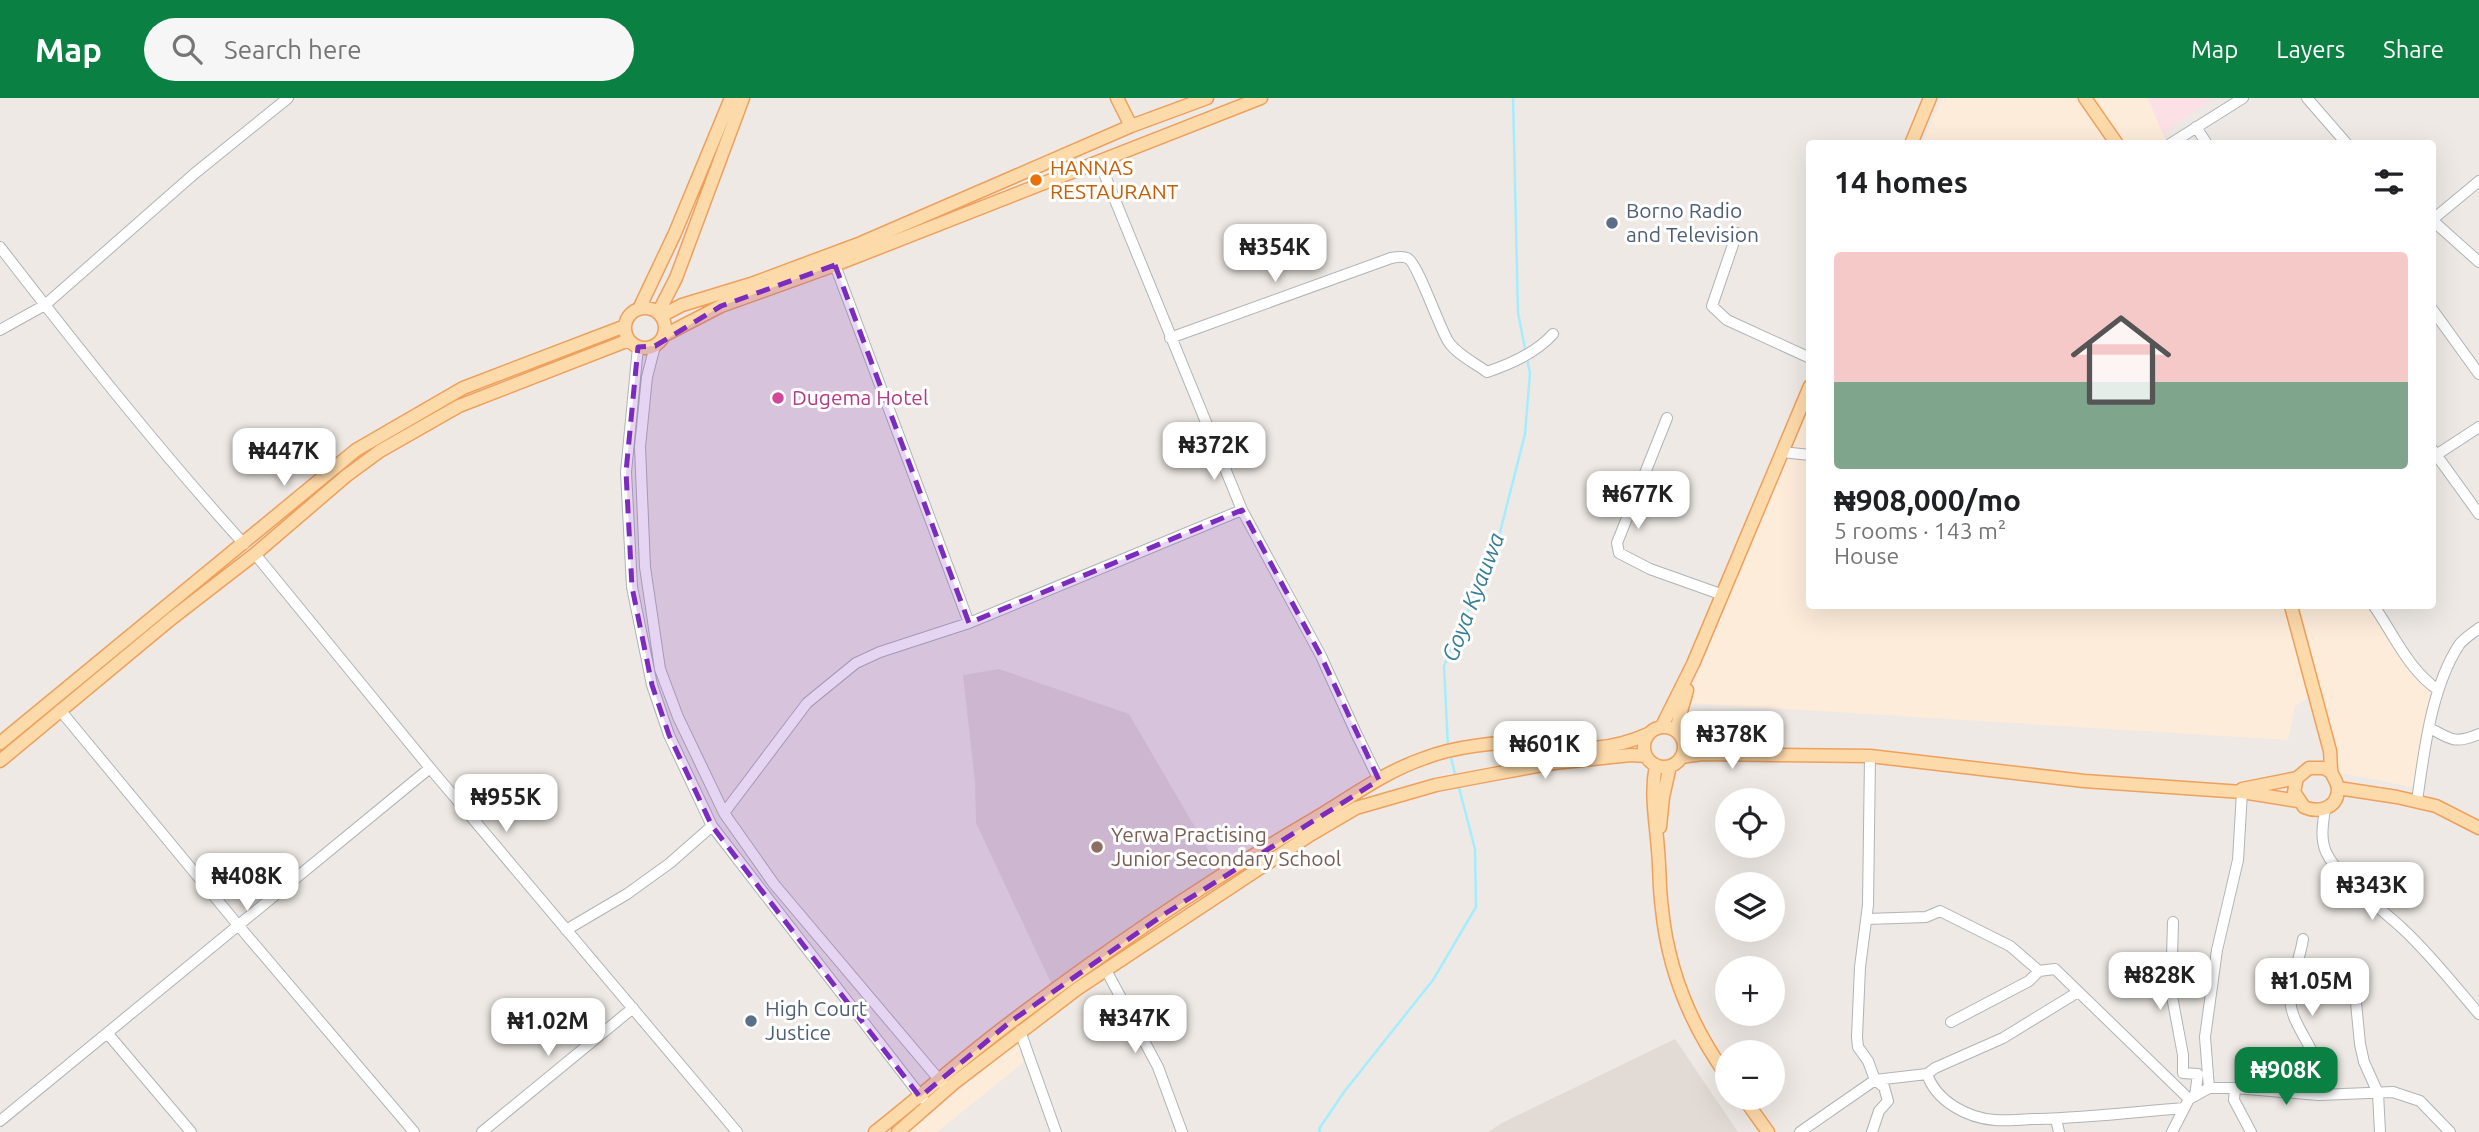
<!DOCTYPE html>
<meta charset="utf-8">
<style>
:root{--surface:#fff;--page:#f6f6f6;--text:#202124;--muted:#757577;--accent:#0b8043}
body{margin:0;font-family:Ubuntu,sans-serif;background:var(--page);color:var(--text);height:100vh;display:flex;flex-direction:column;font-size:26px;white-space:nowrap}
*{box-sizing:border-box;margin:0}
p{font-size:23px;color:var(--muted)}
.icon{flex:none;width:38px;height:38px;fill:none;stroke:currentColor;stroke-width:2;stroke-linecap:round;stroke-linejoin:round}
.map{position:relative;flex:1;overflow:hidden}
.panel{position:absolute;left:1806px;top:42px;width:630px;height:469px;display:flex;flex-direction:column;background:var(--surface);border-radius:7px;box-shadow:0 7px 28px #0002}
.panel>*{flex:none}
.controls{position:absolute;left:1715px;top:690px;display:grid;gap:14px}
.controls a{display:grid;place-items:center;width:70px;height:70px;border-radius:50%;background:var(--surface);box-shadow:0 7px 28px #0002;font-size:35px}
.price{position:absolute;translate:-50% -60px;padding:0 16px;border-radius:14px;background:#fff;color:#222;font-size:23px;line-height:46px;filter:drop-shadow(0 2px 4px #0008)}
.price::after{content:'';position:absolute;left:50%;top:42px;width:21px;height:16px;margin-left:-10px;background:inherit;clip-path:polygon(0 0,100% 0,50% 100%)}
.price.on{background:var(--accent);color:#fff}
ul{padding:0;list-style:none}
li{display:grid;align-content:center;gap:14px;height:371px;padding:0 28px}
li span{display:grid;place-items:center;height:217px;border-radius:7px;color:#555}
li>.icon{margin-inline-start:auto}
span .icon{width:126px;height:126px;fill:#fffc;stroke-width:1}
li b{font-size:30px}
h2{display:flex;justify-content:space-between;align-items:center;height:84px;padding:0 28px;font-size:30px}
header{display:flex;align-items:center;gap:42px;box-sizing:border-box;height:98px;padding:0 35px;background:var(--accent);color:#fff}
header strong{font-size:33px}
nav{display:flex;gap:38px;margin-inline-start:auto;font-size:24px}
.search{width:490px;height:63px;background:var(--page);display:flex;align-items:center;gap:18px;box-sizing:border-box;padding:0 24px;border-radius:38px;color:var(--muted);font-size:26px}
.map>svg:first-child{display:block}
.commercial{fill:#fdecda}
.education{fill:#e1dad5}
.medical{fill:#fbe0e5}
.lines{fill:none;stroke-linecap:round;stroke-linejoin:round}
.stream{stroke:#a5edfd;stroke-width:2.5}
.minor-casing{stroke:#afb4b6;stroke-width:12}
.major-casing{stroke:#eea05c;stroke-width:15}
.minor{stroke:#fff;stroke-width:10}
.major{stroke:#fddaaa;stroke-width:12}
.marked{fill:#7b2cbf;fill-opacity:0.2;stroke:#7b2cbf;stroke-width:5;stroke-dasharray:14 9;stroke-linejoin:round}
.food-dot{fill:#e8710a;stroke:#fff;stroke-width:2.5}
.service-dot{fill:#5c6f8a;stroke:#fff;stroke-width:2.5}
.hotel-dot{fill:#d1479c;stroke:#fff;stroke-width:2.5}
.education-dot{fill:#8d6e63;stroke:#fff;stroke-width:2.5}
.labels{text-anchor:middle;stroke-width:6;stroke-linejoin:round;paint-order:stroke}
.food-label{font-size:21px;fill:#c56008;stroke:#fff;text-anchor:start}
.service-label{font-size:21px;fill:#4e5e75;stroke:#fff;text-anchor:start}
.hotel-label{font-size:21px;fill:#b23c85;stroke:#fff;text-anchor:start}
.education-label{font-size:21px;fill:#785e54;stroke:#fff;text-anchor:start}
.water-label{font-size:23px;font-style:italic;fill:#3a7e95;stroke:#fff}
</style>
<header>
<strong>Map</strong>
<div class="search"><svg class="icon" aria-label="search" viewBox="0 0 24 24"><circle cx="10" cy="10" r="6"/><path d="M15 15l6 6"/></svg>Search here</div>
<nav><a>Map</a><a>Layers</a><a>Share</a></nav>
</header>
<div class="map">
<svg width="2479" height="1034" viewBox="0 0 2479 1034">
<rect width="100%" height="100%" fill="#eee9e4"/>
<path class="commercial" d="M 1942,0 L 2148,0 L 2167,45 L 1922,46 Z
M 1809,302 L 1810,508 L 2290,508 L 2310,599 L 2295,608 L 2288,642 L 1687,605 L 1781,367 Z
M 2294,508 L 2373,508 L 2401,553 L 2438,592 L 2418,690 L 2340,675 Z
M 1018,944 L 1023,965 L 937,1034 L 909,1034 Z"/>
<path class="education" d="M 999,571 L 1129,616 L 1220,772 L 1052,887 L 976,725 L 975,684 L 963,577 Z
M 1675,941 L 1738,1034 L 1488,1034 L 1502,1025 Z"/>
<path class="medical" d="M 2148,0 L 2213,0 L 2163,36 Z"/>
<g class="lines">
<path class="stream" d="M 1513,0 L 1518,215 L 1526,255
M 1448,649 L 1444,568 L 1498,442 L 1525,336 L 1530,275 L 1527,261
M 1450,656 L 1456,680
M 1320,1034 L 1319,1031 L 1344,994 L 1433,882 L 1476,809 L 1475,751 L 1458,686"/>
<g class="minor-casing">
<path id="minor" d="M 2307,0 L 2347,46
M 2196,29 L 2207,46
M 2170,46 L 2243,0
M 1099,63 L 1242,412 L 1321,558 L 1356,635 L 1379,682
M 2432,122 L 2479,164
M 2432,122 L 2479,83
M 1737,135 L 1712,208 L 1727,222 L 1810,260
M 0,149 C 78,250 158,351 244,446
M 835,167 L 969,525
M 2432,211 L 2479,276
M 0,232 L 45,207 L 194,76 L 288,0
M 1170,240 L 1391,160 C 1396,159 1403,158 1407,160 C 1417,163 1439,229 1448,243 C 1456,256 1475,265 1487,274 C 1511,266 1536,255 1553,236
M 655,248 L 647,279 L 640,349 L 645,469 L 660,571 L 678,619 L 724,715 L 774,786 L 942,985
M 638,249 L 626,374 L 632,489 L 652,587 L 669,637 L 712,728 L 923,1001
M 1667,320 L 1617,445 L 1619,455 L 1650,471 L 1723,497
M 2432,351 L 2479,416
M 1782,354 L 1810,357
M 2433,359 L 2479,329
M 255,456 L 430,670 L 737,1034
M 2374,508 C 2394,537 2408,571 2438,592
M 60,612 L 238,827 L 414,1034
M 2430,630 C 2451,642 2455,646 2479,636
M 1870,658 L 1868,807 L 1860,869 L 1857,939 L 1858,949 L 1868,963 L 1875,982 L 1884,989 L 1888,1003 L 1879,1013 L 1872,1034
M 2417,703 C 2424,654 2431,590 2459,547 C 2463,541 2473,535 2479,530
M 2325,711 C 2323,725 2320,740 2326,754 C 2339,782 2380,809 2403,831 C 2431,857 2454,887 2479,916
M 724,715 L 807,605 L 856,565 L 880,554 L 969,525 L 1242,412
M 1867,821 L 1926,819 L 1940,813 L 2010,848 L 2039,873
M 2173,824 L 2171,893 L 2183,957 L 2183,975 L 2198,976 L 2195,998
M 566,832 L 627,796 L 670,765 L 712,728
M 2303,841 C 2300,861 2290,882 2290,901 C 2291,922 2306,939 2314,958 C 2318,969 2317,984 2319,997
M 1106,872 L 1158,969 L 1182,1034
M 2353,874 L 2360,946 L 2364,964 L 2378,995 L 2380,1034
M 1951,924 L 2029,883 L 2039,873 L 2055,871 L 2189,1001
M 1020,933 L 1056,1034
M 108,936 L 191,1034
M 1927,976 L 1935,970 L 2003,940 L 2078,894
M 2209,990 L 2205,939 L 2217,852 L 2238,762 L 2242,694
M 2235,990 L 2234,1002 L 2251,1034
M 2056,1021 L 2059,1034
M 0,1023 L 430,670
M 482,1034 L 633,910
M 1800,1034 L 1875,982 L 1927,976 C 1936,1003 1967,1020 1995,1022 C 2009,1023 2024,1021 2038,1021 C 2087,1020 2135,1014 2184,1010
M 2172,1034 L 2189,1001 L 2209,990 L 2235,990 L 2319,997 L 2393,994 L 2420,1003 L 2450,1034"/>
</g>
<g class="major-casing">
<path id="major" d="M 1117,0 L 1131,28
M 2085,0 L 2117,46
M 1911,46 L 1930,0
M625 230a20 20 0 1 1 40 0a20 20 0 1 1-40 0Z
M 639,211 L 675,135 L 731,0
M 658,215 L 676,180 L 743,0
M 661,218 L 682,207 L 751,186 L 861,145 L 1131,28 L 1207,0
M 663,238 L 721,208 L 835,167 L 1261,0
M 2291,508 L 2330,653 C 2331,661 2330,670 2332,676 C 2335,682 2338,685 2338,692 C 2337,711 2318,715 2304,709 L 2294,694 L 2297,680 L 2309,670 L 2324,670 L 2331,674
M 1662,628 L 1693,566 L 1810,288
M1644 649a20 20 0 1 1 40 0a20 20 0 1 1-40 0Z
M 1676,632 L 1687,592
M 1683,641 L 1757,650
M 0,645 L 356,352 L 463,290 L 625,228
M 1681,659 L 1702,656 L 1870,658 L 2084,683 L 2242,694 L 2298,703
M 0,663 L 171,521 L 255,456 L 346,378 L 380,353 L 459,308 L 629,242
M 1656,667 C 1650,697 1656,723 1658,752 C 1660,772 1659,791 1662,811 C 1668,872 1691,928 1727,978
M 2338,690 L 2397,699 L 2436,708 L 2479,730
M 2242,691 L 2297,680
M 1660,729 L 1663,699 L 1670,668
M 1743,999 L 1768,1034
M 875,1034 C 921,998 964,959 1011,924 C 1106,852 1206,784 1309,724 C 1347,702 1383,674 1425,660 C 1453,649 1499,643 1529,645 C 1576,650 1603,656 1648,636
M 898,1034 L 954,985 L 1077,891 L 1310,737 L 1356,710 L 1436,687 L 1494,676 L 1554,665 L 1631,657 L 1646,658"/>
</g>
<use href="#minor" class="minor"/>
<use href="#major" class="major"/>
</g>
<path class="marked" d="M 835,167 L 969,525 L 1242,412 L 1321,558 L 1379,682 L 1166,815 L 1010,924 L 920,999 L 712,728 L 669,637 L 652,587 L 632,489 L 626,374 L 638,249 L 655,248 L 721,208 Z"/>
<circle class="food-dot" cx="1036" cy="82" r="7"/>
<g class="service-dot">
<circle cx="1612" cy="125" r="7"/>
<circle cx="751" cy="923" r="7"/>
</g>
<circle class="hotel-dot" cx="778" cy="300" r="7"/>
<circle class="education-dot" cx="1097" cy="749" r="7"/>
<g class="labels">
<g class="food-label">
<text x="1050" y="77">HANNAS<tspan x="1050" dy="24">RESTAURANT</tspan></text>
</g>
<g class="service-label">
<text x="1626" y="120">Borno Radio<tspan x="1626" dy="24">and Television</tspan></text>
<text x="765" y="918">High Court<tspan x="765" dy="24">Justice</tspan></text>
</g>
<g class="hotel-label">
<text x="792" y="307">Dugema Hotel</text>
</g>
<g class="education-label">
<text x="1111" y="744">Yerwa Practising<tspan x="1111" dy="24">Junior Secondary School</tspan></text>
</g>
<g class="water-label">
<text transform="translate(1473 499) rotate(-69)" y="8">Goya Kyauwa</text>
</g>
</g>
</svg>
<div class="controls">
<a><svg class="icon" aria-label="locate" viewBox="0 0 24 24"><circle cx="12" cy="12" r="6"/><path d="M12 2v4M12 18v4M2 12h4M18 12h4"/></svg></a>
<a><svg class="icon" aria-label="layers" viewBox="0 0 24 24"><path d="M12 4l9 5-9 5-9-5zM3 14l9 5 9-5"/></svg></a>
<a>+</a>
<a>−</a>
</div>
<b class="price" style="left:1275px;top:186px">₦354K</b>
<b class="price" style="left:1214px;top:384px">₦372K</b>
<b class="price" style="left:284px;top:390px">₦447K</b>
<b class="price" style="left:1638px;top:433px">₦677K</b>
<b class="price" style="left:1732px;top:673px">₦378K</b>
<b class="price" style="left:1545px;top:683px">₦601K</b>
<b class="price" style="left:506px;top:736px">₦955K</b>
<b class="price" style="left:247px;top:815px">₦408K</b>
<b class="price" style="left:2372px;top:824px">₦343K</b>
<b class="price" style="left:2160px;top:914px">₦828K</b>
<b class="price" style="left:2312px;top:920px">₦1.05M</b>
<b class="price" style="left:1135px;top:957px">₦347K</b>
<b class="price" style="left:548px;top:960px">₦1.02M</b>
<b class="price on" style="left:2286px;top:1009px">₦908K</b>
<section class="panel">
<h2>14 homes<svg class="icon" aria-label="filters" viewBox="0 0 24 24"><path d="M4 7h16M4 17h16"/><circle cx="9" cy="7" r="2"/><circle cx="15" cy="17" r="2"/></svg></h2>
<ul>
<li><span style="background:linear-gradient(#f6c9c9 60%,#7fa58c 0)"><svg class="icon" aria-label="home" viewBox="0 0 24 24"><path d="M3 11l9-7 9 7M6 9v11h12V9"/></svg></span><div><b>₦908,000/mo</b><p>5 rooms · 143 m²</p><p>House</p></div></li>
</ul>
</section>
</div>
